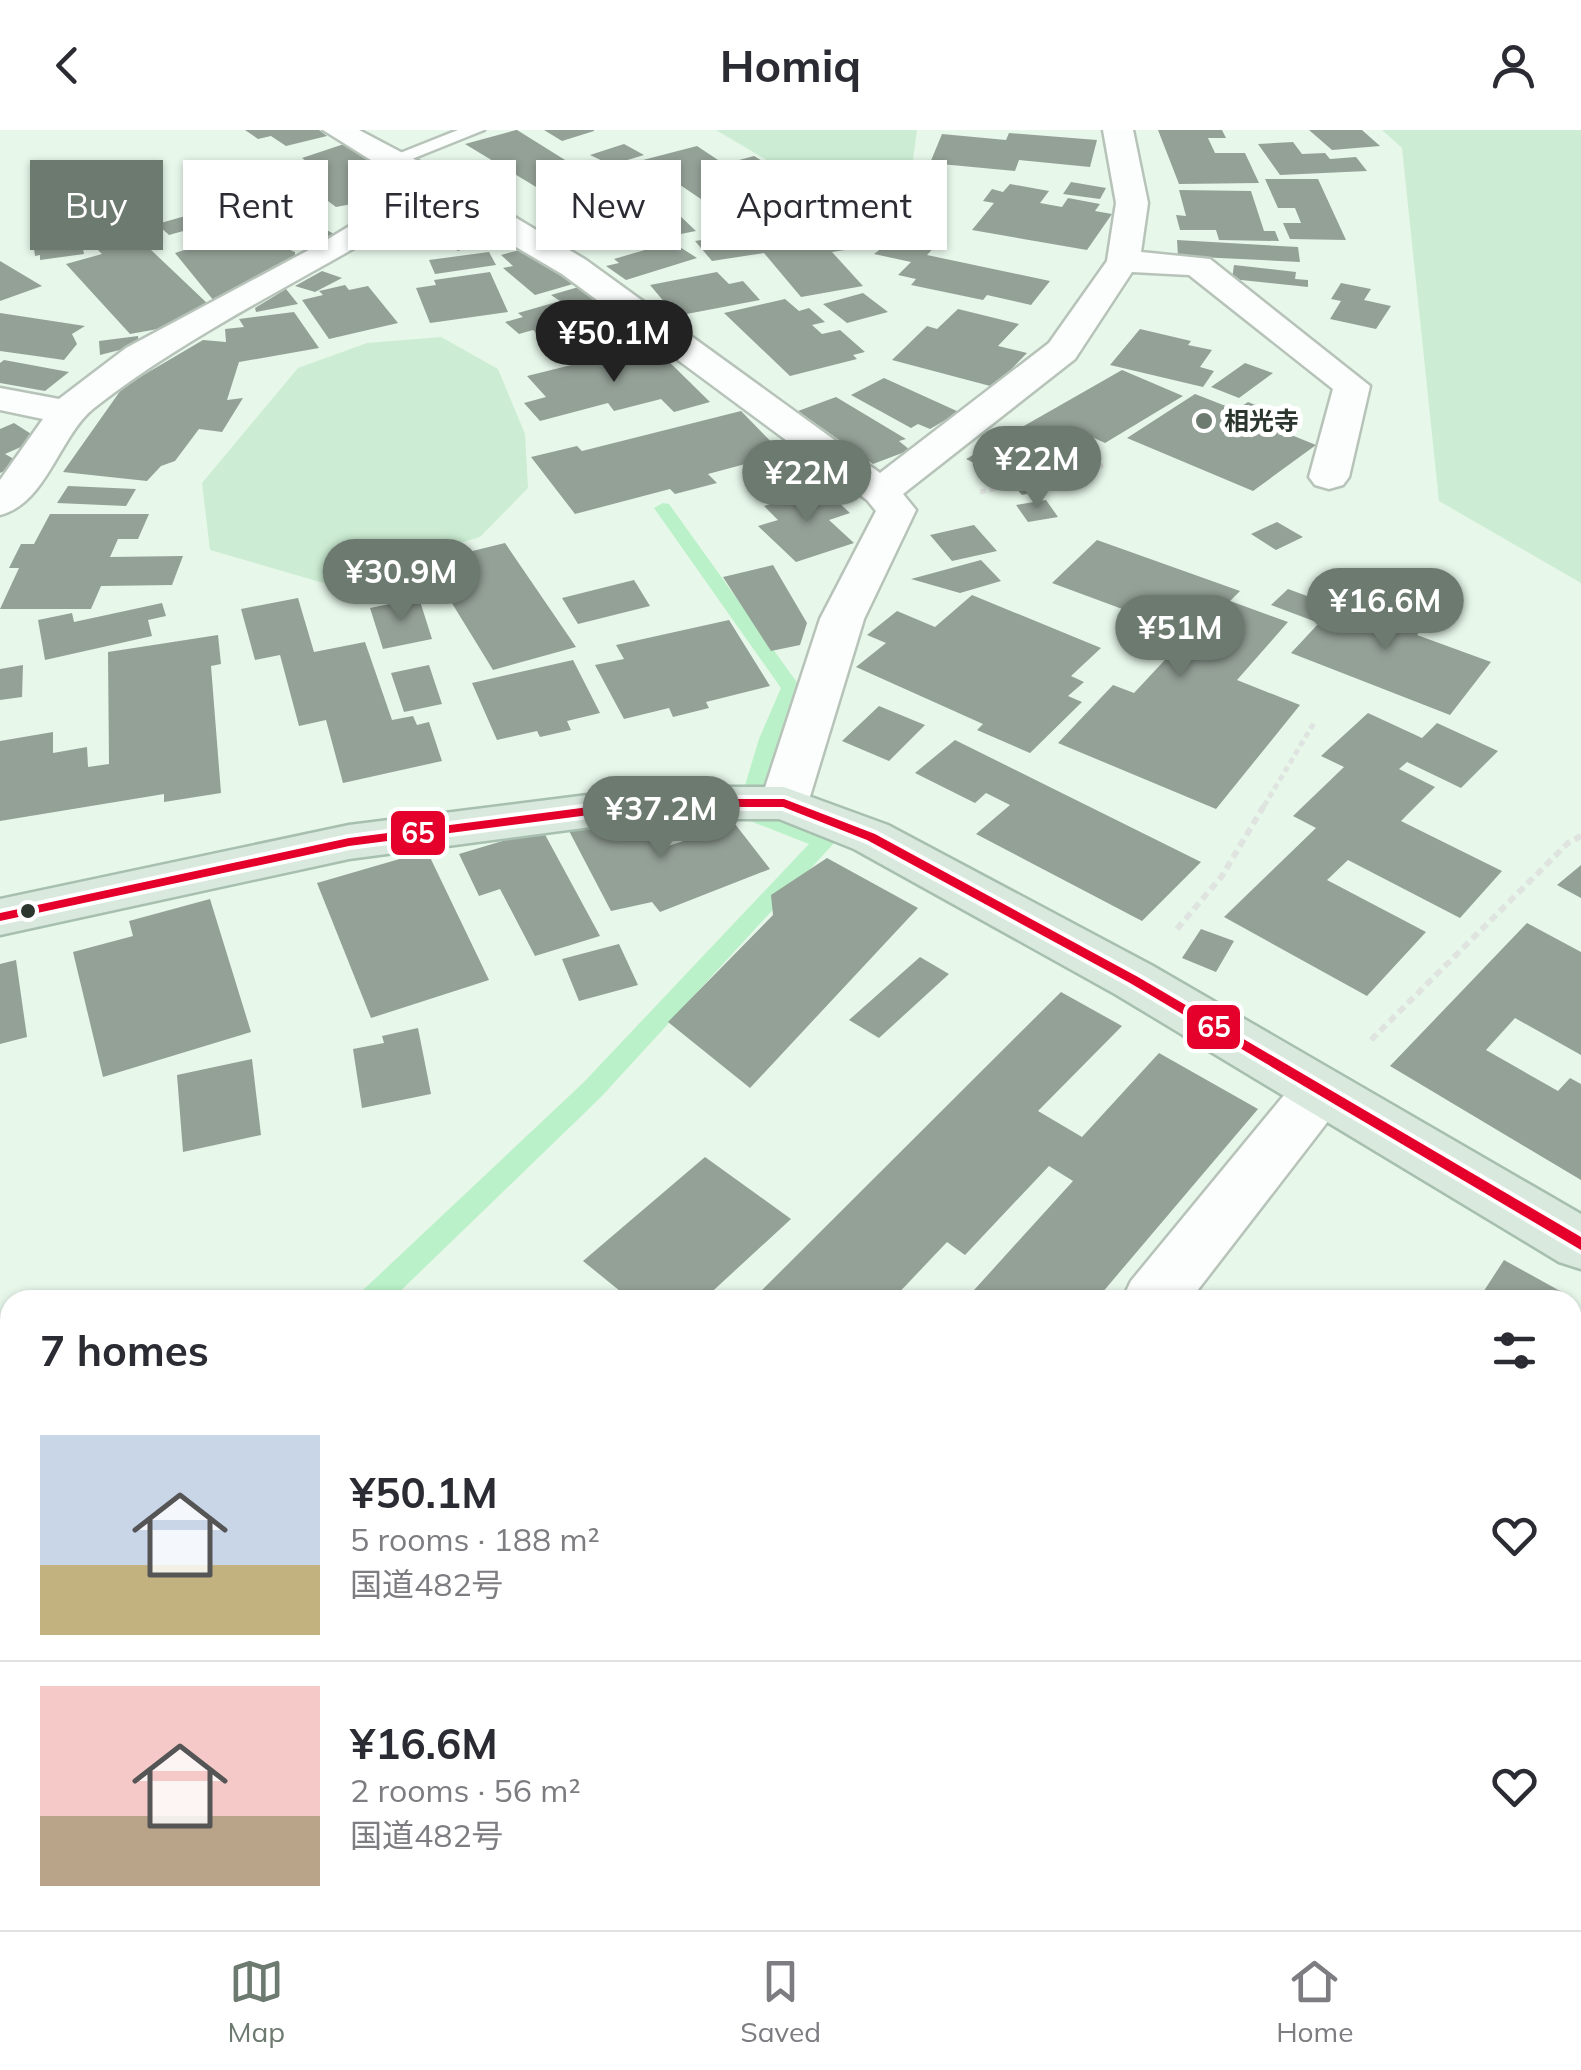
<!DOCTYPE html>
<meta charset="utf-8">
<style>
:root{--surface:#fff;--page:#f2f2f3;--text:#2b2b33;--muted:#7c7c81;--line:#e1e1e2;--accent:#6d7a70}
body{margin:0;font-family:Mulish,"Noto Sans JP",sans-serif;background:var(--page);color:var(--text);height:100vh;display:flex;flex-direction:column;font-size:38px;white-space:nowrap}
*{box-sizing:border-box;margin:0}
p{font-size:32px;color:var(--muted)}
.icon{flex:none;width:55px;height:55px;fill:none;stroke:currentColor;stroke-width:2;stroke-linecap:round;stroke-linejoin:round}
.map{position:relative;flex:1;overflow:hidden}
.details{position:absolute;left:0px;top:1160px;width:1582px;height:640px;display:flex;flex-direction:column;background:var(--surface);border-radius:30px 30px 0 0;box-shadow:0 2px 8px #0004}
.details>*{flex:none}
.guide{position:absolute;left:30px;top:30px;width:1000px;height:90px;display:flex;gap:20px}
.price{position:absolute;translate:-50% -85px;padding:0 22px;border-radius:35px;background:var(--accent);color:#fff;font-size:32px;line-height:65px;filter:drop-shadow(0 2px 5px #0008)}
.price::after{content:'';position:absolute;left:50%;top:60px;width:30px;height:22px;margin-left:-15px;background:inherit;clip-path:polygon(0 0,100% 0,50% 100%)}
.price.on{background:#222;color:#fff}
ul{padding:0;list-style:none}
li{display:flex;align-items:center;gap:30px;height:250px;padding:0 40px}
li+li{border-top:2px solid var(--line)}
li span{display:grid;place-items:center;flex:none;width:280px;height:200px;border-radius:0px;color:#555}
li>.icon{margin-inline-start:auto}
span .icon{width:120px;height:120px;fill:#fffc;stroke-width:1}
li b{font-size:42px}
h2{display:flex;justify-content:space-between;align-items:center;height:120px;padding:0 40px;font-size:42px}
.chip{padding:0 35px;border-radius:0px;background:var(--surface);box-shadow:0 2px 8px #0004;font-size:35px;line-height:90px}
.chip.on{background:var(--accent);color:#fff}
header{display:flex;justify-content:space-between;align-items:center;height:130px;padding:0 40px;background:var(--surface);font-size:45px;font-weight:700}
.tab-bar{display:flex;justify-content:space-around;align-items:center;height:140px;border-top:2px solid var(--line);background:var(--surface);font-size:28px;color:var(--muted)}
.tab-bar a{display:grid;justify-items:center;gap:5px}
.tab-bar .on{color:var(--accent)}
.map>svg:first-child{display:block}
.green{fill:#ccedd3}
.lines{fill:none;stroke-linecap:round;stroke-linejoin:round}
.stream{fill:#baf1c8;fill-rule:evenodd}
.building{fill:#94a197}
.lane-casing{stroke:#b7c3b9;stroke-width:5}
.street-casing{stroke:#b7c3b9;stroke-width:5}
.highway-casing{stroke:#a7bfae;stroke-width:5}
.path-far2{stroke:#dfe4e1;stroke-width:5;stroke-dasharray:6 4;stroke-linecap:butt}
.path-far1{stroke:#dfe4e1;stroke-width:6;stroke-dasharray:8 5;stroke-linecap:butt}
.path{stroke:#dfe4e1;stroke-width:8;stroke-dasharray:10 6;stroke-linecap:butt}
.lane{fill:#fbfefc;fill-rule:evenodd}
.street{fill:#fbfefc;fill-rule:evenodd}
.highway{fill:#d9e9de;fill-rule:evenodd}
.bus-1-casing{stroke:#fff;stroke-width:8}
.bus-1{fill:#e4002b;fill-rule:evenodd}
.poi-dot{fill:#6d7a70;stroke:#fff;stroke-width:4}
.bus-dot{fill:#2b362e;stroke:#fff;stroke-width:4}
.labels{text-anchor:middle;stroke-width:10;stroke-linejoin:round;paint-order:stroke}
.far-poi-label{font-size:25px;font-weight:bold;fill:#2b362e;stroke:#fff;text-anchor:start}
.line-badge{stroke:#fff;stroke-width:4}
.badge-label{font-size:28px;text-anchor:middle;font-weight:bold;fill:#fff}
</style>
<header><svg class="icon" aria-label="back" viewBox="0 0 24 24"><path d="M15 5l-7 7 7 7"/></svg>Homiq<svg class="icon" aria-label="person" viewBox="0 0 24 24"><circle cx="12" cy="8" r="4"/><path d="M4 21q1-7 8-7t8 7"/></svg></header>
<div class="map">
<svg width="1581" height="1800" viewBox="0 0 1581 1800">
<rect width="100%" height="100%" fill="#e7f7ea"/>
<path class="green" d="M 716,0 L 917,0 L 908,67 L 849,79 Z
M 1382,0 L 1581,0 L 1581,453 L 1439,371 L 1402,18 Z
M 441,207 L 498,239 L 525,304 L 528,358 L 480,407 L 327,454 L 210,420 L 202,353 L 298,238 L 367,213 Z"/>
<g class="lines">
<path class="stream" d="M 663,373 L 669,374 L 801,558 L 781,609 L 760,679 L 832,707 L 835,712 L 601,967 L 391,1170 L 358,1170 L 362,1161 L 583,953 L 809,714 L 740,687 L 737,682 L 759,609 L 781,558 L 654,378 Z
M 0,1251 L 10,1255 L 10,1284 L 0,1281 Z
M 921,1790 L 970,1790 L 974,1800 L 925,1800 Z"/>
</g>
<path class="building" d="M 245,0 L 319,0 L 327,6 L 286,16 L 271,6 L 258,9 Z
M 516,0 L 517,0 L 610,58 L 561,72 L 465,14 Z
M 544,0 L 594,0 L 594,1 L 562,11 Z
M 1158,0 L 1222,0 L 1226,8 L 1208,8 L 1215,23 L 1245,23 L 1259,53 L 1179,54 Z
M 1309,0 L 1362,0 L 1380,16 L 1332,20 Z
M 1009,3 L 1097,10 L 1090,37 L 1019,30 L 1015,41 L 930,33 L 942,4 L 1006,10 Z
M 1293,12 L 1302,24 L 1325,23 L 1330,29 L 1356,27 L 1367,41 L 1280,45 L 1258,14 Z
M 344,14 L 410,54 L 395,60 L 400,64 L 364,77 L 357,73 L 336,77 L 288,41 L 311,35 L 302,28 Z
M 624,14 L 644,25 L 611,35 L 590,25 Z
M 697,16 L 724,34 L 754,26 L 771,36 L 741,44 L 797,80 L 741,96 L 643,30 Z
M 1265,49 L 1318,49 L 1346,110 L 1290,109 L 1283,93 L 1301,93 L 1295,78 L 1278,78 Z
M 1071,52 L 1106,58 L 1100,69 L 1063,64 Z
M 1010,54 L 1049,61 L 1040,73 L 1062,77 L 1068,68 L 1100,74 L 1095,81 L 1112,84 L 1087,120 L 972,100 L 994,73 L 983,71 L 992,59 L 1003,62 Z
M 267,60 L 308,77 L 294,82 L 334,104 L 298,118 L 251,96 L 229,100 L 194,80 Z
M 1179,60 L 1251,61 L 1264,101 L 1275,101 L 1279,111 L 1219,110 L 1216,100 L 1180,100 L 1176,85 L 1186,86 Z
M 598,76 L 604,83 L 616,81 L 630,96 L 574,107 L 563,93 L 554,95 L 546,85 Z
M 453,80 L 498,107 L 458,121 L 413,94 Z
M 677,83 L 696,101 L 655,109 L 637,92 Z
M 189,85 L 201,96 L 169,105 L 157,94 Z
M 818,91 L 845,120 L 832,122 L 863,156 L 801,167 L 764,123 L 712,131 L 695,111 Z
M 129,99 L 209,175 L 169,197 L 130,204 L 66,134 L 102,124 L 89,111 Z
M 206,100 L 226,106 L 247,102 L 295,122 L 295,128 L 214,171 L 175,123 L 199,115 L 195,108 Z
M 904,101 L 942,109 L 927,125 L 1050,151 L 1031,175 L 987,165 L 983,170 L 911,155 L 916,149 L 898,145 L 911,132 L 874,124 Z
M 80,104 L 84,124 L 40,130 L 40,125 L 35,126 L 33,110 Z
M 1177,110 L 1298,117 L 1300,132 L 1178,126 Z
M 672,112 L 697,128 L 626,150 L 606,136 L 619,133 L 614,129 Z
M 527,118 L 573,154 L 535,165 L 503,138 L 513,136 L 501,125 Z
M 489,122 L 496,135 L 435,144 L 429,130 Z
M 0,131 L 42,156 L 0,171 Z
M 1234,135 L 1296,142 L 1295,149 L 1308,150 L 1308,157 L 1232,149 Z
M 322,141 L 342,148 L 315,162 L 295,156 Z
M 490,142 L 508,182 L 430,193 L 416,158 L 436,155 L 434,150 Z
M 717,142 L 729,154 L 743,151 L 760,170 L 676,186 L 650,155 Z
M 1341,153 L 1371,159 L 1364,170 L 1391,176 L 1376,199 L 1330,189 L 1341,171 L 1331,169 Z
M 345,155 L 349,160 L 368,156 L 398,193 L 329,209 L 302,170 L 323,165 L 319,161 Z
M 582,156 L 626,192 L 611,196 L 603,190 L 542,207 L 533,200 L 519,204 L 505,192 L 523,187 L 518,183 L 560,171 L 551,165 Z
M 286,159 L 298,174 L 256,182 L 255,178 Z
M 863,163 L 888,182 L 847,193 L 823,174 Z
M 785,169 L 799,181 L 809,178 L 825,192 L 812,195 L 822,204 L 840,200 L 865,222 L 853,225 L 857,229 L 790,246 L 724,183 Z
M 958,179 L 1019,194 L 998,216 L 1027,223 L 994,257 L 892,230 L 927,196 L 937,199 Z
M 294,182 L 319,218 L 239,232 L 227,270 L 243,268 L 222,302 L 199,299 L 175,331 L 161,336 L 147,351 L 63,342 L 123,257 L 203,210 L 226,212 L 225,199 L 244,197 L 239,189 Z
M 0,183 L 85,196 L 72,204 L 77,214 L 64,230 L 43,227 L 0,221 Z
M 1140,199 L 1191,211 L 1188,215 L 1212,220 L 1200,237 L 1214,241 L 1203,257 L 1110,235 Z
M 138,206 L 139,215 L 100,225 L 99,211 Z
M 652,215 L 710,272 L 674,282 L 661,269 L 614,281 L 608,273 L 540,291 L 524,273 L 546,267 L 527,246 Z
M 4,230 L 69,242 L 45,261 L 0,253 L 0,233 Z
M 1245,233 L 1273,243 L 1239,268 L 1211,257 Z
M 1122,240 L 1183,266 L 1105,313 L 1081,302 L 1004,348 L 966,329 Z
M 884,248 L 959,282 L 930,299 L 918,294 L 911,298 L 851,265 Z
M 1195,264 L 1236,280 L 1248,272 L 1294,290 L 1279,300 L 1316,315 L 1253,361 L 1127,308 Z
M 836,267 L 906,309 L 899,311 L 910,320 L 873,334 L 798,281 Z
M 741,281 L 783,324 L 708,344 L 717,353 L 675,364 L 670,359 L 575,384 L 531,327 L 577,316 L 582,321 Z
M 14,293 L 39,309 L 5,324 L 21,333 L 0,343 L 0,299 Z
M 1036,341 L 1053,358 L 1022,365 L 1007,348 Z
M 68,356 L 136,359 L 126,376 L 57,373 Z
M 823,358 L 850,383 L 829,390 L 854,413 L 796,432 L 758,396 L 778,390 L 764,376 Z
M 1046,370 L 1058,387 L 1028,392 L 1016,375 Z
M 50,384 L 149,384 L 138,409 L 118,409 L 110,427 L 183,426 L 172,455 L 101,456 L 91,479 L 0,479 L 19,438 L 9,438 L 21,414 L 34,414 Z
M 1277,392 L 1303,407 L 1276,420 L 1251,404 Z
M 974,395 L 997,421 L 952,431 L 930,405 Z
M 1097,410 L 1240,461 L 1230,471 L 1288,492 L 1237,550 L 1300,575 L 1216,679 L 1058,613 L 1113,555 L 1134,563 L 1176,518 L 1194,524 L 1206,510 L 1052,453 Z
M 505,413 L 576,517 L 493,540 L 442,457 L 464,451 L 448,427 Z
M 981,430 L 1001,451 L 960,463 L 911,449 Z
M 773,435 L 807,493 L 800,515 L 771,521 L 723,447 Z
M 634,450 L 650,476 L 578,494 L 562,468 Z
M 1288,459 L 1359,485 L 1367,476 L 1424,497 L 1417,505 L 1491,532 L 1450,585 L 1291,523 L 1319,493 L 1271,475 Z
M 972,465 L 1101,518 L 1071,546 L 1084,552 L 1068,566 L 1082,572 L 1030,623 L 977,600 L 983,594 L 856,537 L 886,513 L 867,505 L 897,481 L 935,497 Z
M 298,468 L 314,522 L 365,512 L 392,590 L 413,586 L 417,595 L 429,592 L 442,631 L 343,653 L 326,590 L 299,596 L 280,525 L 255,530 L 241,479 Z
M 419,468 L 432,509 L 383,519 L 370,478 Z
M 162,473 L 166,486 L 148,490 L 152,506 L 45,530 L 38,490 L 72,483 L 74,492 Z
M 729,490 L 770,556 L 706,572 L 709,578 L 673,587 L 669,578 L 624,589 L 595,535 L 624,529 L 616,515 Z
M 218,505 L 221,534 L 211,536 L 221,663 L 164,672 L 164,664 L 0,691 L 0,611 L 53,602 L 53,623 L 87,617 L 88,637 L 109,634 L 108,522 Z
M 573,530 L 600,583 L 567,591 L 571,600 L 540,607 L 537,601 L 497,610 L 472,553 Z
M 23,535 L 22,567 L 0,570 L 0,539 Z
M 429,535 L 442,574 L 404,582 L 391,543 Z
M 879,576 L 925,595 L 889,631 L 842,611 Z
M 1368,583 L 1422,608 L 1437,593 L 1498,621 L 1461,658 L 1407,632 L 1399,639 L 1435,657 L 1401,691 L 1502,741 L 1460,788 L 1348,730 L 1327,750 L 1426,802 L 1367,866 L 1224,787 L 1316,698 L 1293,686 L 1344,637 L 1321,626 Z
M 955,610 L 1201,732 L 1142,791 L 976,704 L 1010,675 L 986,663 L 975,673 L 915,643 Z
M 649,679 L 665,717 L 735,694 L 770,739 L 660,782 L 652,772 L 611,781 L 567,697 Z
M 542,699 L 600,806 L 535,826 L 500,759 L 479,766 L 459,724 Z
M 427,721 L 489,850 L 371,888 L 317,753 Z
M 827,728 L 918,778 L 750,958 L 668,892 L 773,785 L 771,765 Z
M 1581,735 L 1581,768 L 1557,755 Z
M 210,769 L 251,902 L 103,947 L 73,822 L 133,806 L 129,791 Z
M 1527,793 L 1581,822 L 1581,925 L 1515,888 L 1486,920 L 1558,961 L 1570,948 L 1581,954 L 1581,1050 L 1390,936 Z
M 1201,799 L 1234,811 L 1216,842 L 1182,828 Z
M 619,814 L 638,855 L 579,871 L 562,829 Z
M 920,827 L 949,844 L 879,908 L 849,890 Z
M 16,830 L 27,907 L 0,914 L 0,834 Z
M 1061,862 L 1122,896 L 1038,981 L 1082,1007 L 1159,923 L 1258,979 L 1096,1170 L 965,1170 L 1073,1051 L 1049,1036 L 965,1125 L 947,1112 L 892,1170 L 752,1170 Z
M 418,898 L 431,964 L 362,978 L 353,919 L 384,913 L 382,906 Z
M 252,929 L 261,1005 L 183,1022 L 177,945 Z
M 705,1027 L 791,1089 L 703,1170 L 631,1170 L 583,1131 Z
M 1504,1130 L 1571,1167 L 1478,1170 Z"/>
<g class="lines">
<g class="lane-casing">
<path id="lane" d="M 458,0 L 484,0 L 397,35 L 390,37 L 380,31 Z"/>
</g>
<g class="street-casing">
<path id="street" d="M 323,0 L 359,0 L 450,48 L 586,130 L 880,343 L 1049,213 L 1107,131 L 1116,73 L 1103,0 L 1133,0 L 1148,73 L 1141,122 L 1210,129 L 1370,256 L 1349,347 L 1343,355 L 1329,359 L 1315,355 L 1309,347 L 1333,259 L 1189,145 L 1132,142 L 1075,229 L 903,364 L 916,380 L 864,489 L 808,673 L 801,684 L 784,689 L 767,684 L 760,673 L 820,489 L 876,381 L 867,370 L 562,144 L 436,70 C 324,140 198,197 94,278 C 59,306 47,373 0,385 L 0,350 L 43,289 L 0,280 L 0,258 L 59,269 L 126,218 L 320,114 L 414,57 Z
M 1319,940 L 1339,947 L 1347,962 L 1339,977 L 1190,1170 L 1122,1170 L 1131,1151 L 1299,947 Z
M 628,1790 L 712,1790 L 708,1800 L 624,1800 Z"/>
</g>
<g class="highway-casing">
<path id="highway" d="M 651,657 L 784,657 L 888,695 L 1153,836 L 1581,1084 L 1581,1139 L 1559,1132 L 1115,864 L 854,719 L 779,689 L 651,689 L 349,729 L 0,805 L 0,769 L 349,695 Z"/>
</g>
<path class="path-far2" d="M 980,362 L 1105,335
M 1264,676 L 1314,593"/>
<path class="path-far1" d="M 1177,799 L 1222,746 L 1265,674
M 1371,910 L 1568,713 L 1581,706"/>
<path class="path" d="M 0,1186 L 10,1192
M 795,1790 L 811,1800
M 1119,1790 L 1134,1800"/>
<use href="#lane" class="lane"/>
<use href="#street" class="street"/>
<use href="#highway" class="highway"/>
<g class="bus-1-casing">
<path id="bus-1" d="M 651,669 L 784,669 L 875,704 L 1138,847 L 1581,1107 L 1581,1120 L 1130,853 L 867,710 L 783,677 L 651,677 L 349,716 L 0,791 L 0,783 L 349,708 Z"/>
</g>
<use href="#bus-1" class="bus-1"/>
</g>
<circle class="poi-dot" cx="1204" cy="291" r="10"/>
<circle class="bus-dot" cx="28" cy="781" r="9"/>
<g class="labels">
<g class="far-poi-label">
<text x="1224" y="300">相光寺</text>
</g>
</g>
<g class="line-badge">
<rect x="389" y="679" width="58" height="48" rx="10" fill="#e4002b"/>
<rect x="1185" y="873" width="57" height="48" rx="10" fill="#e4002b"/>
</g>
<g class="badge-label">
<text x="418" y="713">65</text>
<text x="1214" y="907">65</text>
</g>
</svg>
<b class="price on" style="left:614px;top:255px">¥50.1M</b>
<b class="price" style="left:1037px;top:381px">¥22M</b>
<b class="price" style="left:807px;top:395px">¥22M</b>
<b class="price" style="left:401px;top:494px">¥30.9M</b>
<b class="price" style="left:1385px;top:523px">¥16.6M</b>
<b class="price" style="left:1180px;top:550px">¥51M</b>
<b class="price" style="left:661px;top:731px">¥37.2M</b>
<div class="guide">
<a class="chip on">Buy</a>
<a class="chip">Rent</a>
<a class="chip">Filters</a>
<a class="chip">New</a>
<a class="chip">Apartment</a>
</div>
<section class="details">
<h2>7 homes<svg class="icon" aria-label="filters" viewBox="0 0 24 24"><path d="M4 7h16M4 17h16"/><circle cx="9" cy="7" r="2"/><circle cx="15" cy="17" r="2"/></svg></h2>
<ul>
<li><span style="background:linear-gradient(#c9d6e8 65%,#c2b280 0)"><svg class="icon" aria-label="home" viewBox="0 0 24 24"><path d="M3 11l9-7 9 7M6 9v11h12V9"/></svg></span><div><b>¥50.1M</b><p>5 rooms · 188 m²</p><p>国道482号</p></div><svg class="icon" aria-label="heart" viewBox="0 0 24 24"><path d="M12 20l-8-8c-3-5 5-10 8-4 3-6 11-1 8 4z"/></svg></li>
<li><span style="background:linear-gradient(#f6c9c9 65%,#b9a48a 0)"><svg class="icon" aria-label="home" viewBox="0 0 24 24"><path d="M3 11l9-7 9 7M6 9v11h12V9"/></svg></span><div><b>¥16.6M</b><p>2 rooms · 56 m²</p><p>国道482号</p></div><svg class="icon" aria-label="heart" viewBox="0 0 24 24"><path d="M12 20l-8-8c-3-5 5-10 8-4 3-6 11-1 8 4z"/></svg></li>
</ul>
</section>
</div>
<nav class="tab-bar">
<a class="on"><svg class="icon" aria-label="map" viewBox="0 0 24 24"><path d="M3 6l6-2 6 2 6-2v14l-6 2-6-2-6 2zM9 4v14M15 6v14"/></svg>Map</a>
<a><svg class="icon" aria-label="saved" viewBox="0 0 24 24"><path d="M7 4h10v16l-5-4-5 4z"/></svg>Saved</a>
<a><svg class="icon" aria-label="home" viewBox="0 0 24 24"><path d="M3 11l9-7 9 7M6 9v11h12V9"/></svg>Home</a>
</nav>
